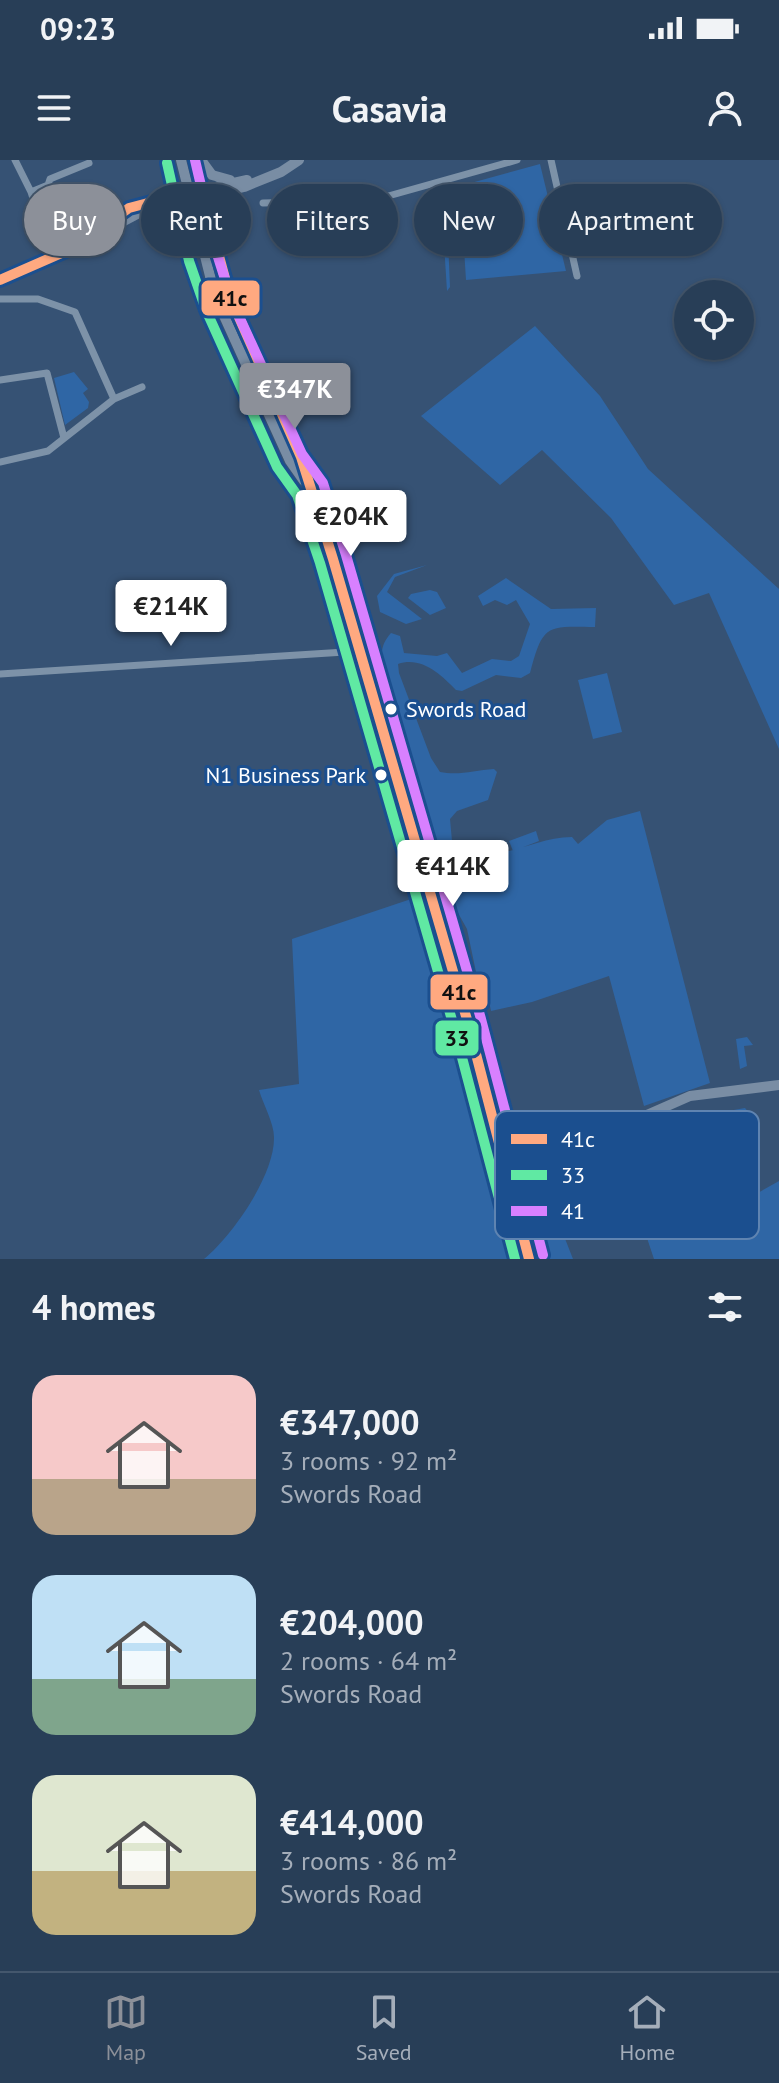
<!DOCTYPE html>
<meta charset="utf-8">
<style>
:root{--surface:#283e57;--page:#344961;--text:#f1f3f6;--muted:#a5aeba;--line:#44576d;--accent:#8c9099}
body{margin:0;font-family:"PT Sans",sans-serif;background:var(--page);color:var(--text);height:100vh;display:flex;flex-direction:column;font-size:30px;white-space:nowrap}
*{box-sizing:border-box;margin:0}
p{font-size:26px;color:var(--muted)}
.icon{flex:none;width:44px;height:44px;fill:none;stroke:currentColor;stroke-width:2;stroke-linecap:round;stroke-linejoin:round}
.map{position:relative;height:1099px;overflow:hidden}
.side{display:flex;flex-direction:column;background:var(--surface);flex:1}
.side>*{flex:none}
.hud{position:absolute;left:24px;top:24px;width:732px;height:72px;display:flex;gap:16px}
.controls{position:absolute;left:674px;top:120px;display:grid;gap:16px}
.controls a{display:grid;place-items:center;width:80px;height:80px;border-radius:50%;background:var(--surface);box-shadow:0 2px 6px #0004,0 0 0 2px var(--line);font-size:40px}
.price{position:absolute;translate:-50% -68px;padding:0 18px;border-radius:8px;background:#fff;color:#222;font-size:26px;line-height:52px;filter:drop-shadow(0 2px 4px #0008)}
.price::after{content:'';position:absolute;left:50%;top:48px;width:24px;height:18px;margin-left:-12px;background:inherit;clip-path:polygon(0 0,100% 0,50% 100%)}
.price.current{background:var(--accent);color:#fff}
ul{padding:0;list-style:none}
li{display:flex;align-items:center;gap:24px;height:200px;padding:0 32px}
li span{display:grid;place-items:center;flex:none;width:224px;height:160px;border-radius:24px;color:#555}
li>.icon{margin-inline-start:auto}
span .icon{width:96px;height:96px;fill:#fffc;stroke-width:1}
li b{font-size:34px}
h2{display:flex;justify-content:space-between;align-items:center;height:96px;padding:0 32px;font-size:34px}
.chip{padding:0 28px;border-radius:36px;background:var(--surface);box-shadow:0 2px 6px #0004,0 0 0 2px var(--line);font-size:28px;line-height:72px}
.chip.current{background:var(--accent);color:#fff}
.status{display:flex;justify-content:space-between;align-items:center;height:56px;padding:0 40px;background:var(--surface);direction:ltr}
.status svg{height:22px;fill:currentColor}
header{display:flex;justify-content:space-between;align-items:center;height:104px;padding:0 32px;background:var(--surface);font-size:36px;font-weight:700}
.tabs{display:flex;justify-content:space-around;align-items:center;height:112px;border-top:2px solid var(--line);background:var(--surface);font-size:22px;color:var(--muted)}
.tabs a{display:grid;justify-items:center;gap:4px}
.tabs .current{color:var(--accent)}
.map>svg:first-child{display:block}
.green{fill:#2f66a5}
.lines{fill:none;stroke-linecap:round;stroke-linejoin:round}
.street{stroke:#7d92a8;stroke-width:7}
.secondary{stroke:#798da4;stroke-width:10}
.bus-1-casing{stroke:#1b4f8f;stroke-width:16}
.bus-2-casing{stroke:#1b4f8f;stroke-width:16}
.bus-3-casing{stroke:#1b4f8f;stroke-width:16}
.bus-1{stroke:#ffa980;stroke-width:10}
.bus-2{stroke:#60e9a3;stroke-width:10}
.bus-3{stroke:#d880ff;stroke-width:10}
.bus-dot{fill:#fff;stroke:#1b4f8f;stroke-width:3}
.labels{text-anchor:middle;stroke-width:6;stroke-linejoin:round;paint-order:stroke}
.bus-label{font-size:22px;fill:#fff;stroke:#1b4f8f;text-anchor:start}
.key{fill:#1b4f8f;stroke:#5f84b1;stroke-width:2}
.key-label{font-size:22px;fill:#fff}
.line-badge{stroke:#1b4f8f;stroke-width:3}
.pale-badge-label{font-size:22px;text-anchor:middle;font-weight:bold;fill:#111}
</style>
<div class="status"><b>09:23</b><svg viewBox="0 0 49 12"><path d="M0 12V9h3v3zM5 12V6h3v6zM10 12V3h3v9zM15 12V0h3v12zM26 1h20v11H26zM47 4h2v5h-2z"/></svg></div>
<header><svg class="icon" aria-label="menu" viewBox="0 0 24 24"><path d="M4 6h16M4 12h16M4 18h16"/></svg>Casavia<svg class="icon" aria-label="person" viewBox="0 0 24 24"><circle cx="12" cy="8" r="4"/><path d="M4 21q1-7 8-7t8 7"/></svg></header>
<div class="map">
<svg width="779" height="1099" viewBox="0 0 779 1099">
<rect width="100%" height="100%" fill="#365274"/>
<path class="green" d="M 540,4 L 566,111 L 466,120 L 460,26 Z
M 442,68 L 442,79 L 448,79 L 450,127 L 447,131 L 444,84 L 420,82 L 420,75 L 426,69 Z
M 535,166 L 600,236 L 648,309 L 779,429 L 779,589 L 709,433 L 674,445 L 611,358 L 542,290 L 500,325 L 421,256 Z
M 74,212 L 88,229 L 83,233 L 89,242 L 88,248 L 65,265 L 54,218 Z
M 427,405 L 395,417 L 387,432 L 422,459 L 406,464 L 380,452 L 377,436 L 394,414 Z
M 506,418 L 551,449 L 596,448 L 595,467 C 546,466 543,464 530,513 L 521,518 L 496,515 L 462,531 L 456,530 C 441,515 422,496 398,504 L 399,513 L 431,598 L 440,612 C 459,616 475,610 494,609 L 497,612 L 488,640 L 457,651 L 450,659 L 452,681 C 499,710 525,678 572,677 L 578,684 L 607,660 L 640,651 L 710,923 L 644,946 L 609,816 L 532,842 L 491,851 L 488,836 L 481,836 L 467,769 L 439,719 L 424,663 L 422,629 L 407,601 L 382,499 C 381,488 384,481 391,473 L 400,476 L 404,493 L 437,496 L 447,493 L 462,513 L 492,499 L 511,501 L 519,496 L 530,464 L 516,440 L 507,445 L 495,440 L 483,446 L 478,436 Z
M 430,430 L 437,432 L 446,448 L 430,455 L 408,438 L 411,434 Z
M 607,513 L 622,572 L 593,579 L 578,520 Z
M 536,671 L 539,681 L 513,691 L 509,681 Z
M 420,736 L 436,821 L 494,1006 L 515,1099 L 204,1099 C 232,1076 275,1015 274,977 C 274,963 263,944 259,930 L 299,924 L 292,779 Z
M 747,877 L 753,885 L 744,886 L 747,906 L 740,909 L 736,879 Z
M 745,948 L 755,960 L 752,965 L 741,968 L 739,962 L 646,990 L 663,1051 L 641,1057 L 637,1044 L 641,1042 L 624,992 L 700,956 Z
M 542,1019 L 542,1020 L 573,1099 L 546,1099 L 532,1029 Z
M 779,1021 L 779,1099 L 654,1099 L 642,1063 L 665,1056 L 674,1061 L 722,1053 Z"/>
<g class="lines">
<path class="street" d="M 15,0 L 31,32 L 52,99
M 551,0 L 577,116
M 48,25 L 54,42
M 31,32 L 48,25 L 50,19 L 89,3
M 263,43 L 374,40 L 517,0
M 0,139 L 38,139 L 75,152 L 114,239
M 0,220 L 47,213 L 64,278
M 0,302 L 48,291 L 114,239 L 142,227
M 0,514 L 361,491"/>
<path class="secondary" d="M 181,0 L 215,136 L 290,301 L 304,321
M 196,0 C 206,66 225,130 251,191 C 267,228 290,263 302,301 C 384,565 466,830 529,1099
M 201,0 L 212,15 L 230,20
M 104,65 L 140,44 L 247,20
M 0,120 L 52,99 L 137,54 L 244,27 L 281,12 L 299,0
M 510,1015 L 690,936 L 779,925"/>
<g class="bus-1-casing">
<path id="bus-1" d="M 0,120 L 73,88 L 129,48 L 201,29 L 230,137 L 301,297 L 333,399 L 468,863 L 529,1099"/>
</g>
<g class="bus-2-casing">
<path id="bus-2" d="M 167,3 L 189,101 L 206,150 L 277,307 L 297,335 L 320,403 L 454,867 L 515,1099"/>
</g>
<g class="bus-3-casing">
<path id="bus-3" d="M 195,0 L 217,94 L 232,141 L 302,294 L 323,323 L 346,395 L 481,859 L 543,1095"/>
</g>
<use href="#bus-1" class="bus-1"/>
<use href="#bus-2" class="bus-2"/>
<use href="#bus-3" class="bus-3"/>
</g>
<g class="bus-dot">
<circle cx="391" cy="549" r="7"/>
<circle cx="381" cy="615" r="7"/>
</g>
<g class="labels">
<g class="bus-label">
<text x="406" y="557">Swords Road</text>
<text x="366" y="623" text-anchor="end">N1 Business Park</text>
</g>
</g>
<rect x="495" y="951" width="264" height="128" rx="12" class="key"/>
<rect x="511" y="974" width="36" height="10" fill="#ffa980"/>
<rect x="511" y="1010" width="36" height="10" fill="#60e9a3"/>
<rect x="511" y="1046" width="36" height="10" fill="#d880ff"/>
<g class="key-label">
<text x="561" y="987">41c</text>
<text x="561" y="1023">33</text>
<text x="561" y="1059">41</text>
</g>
<g class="line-badge">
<rect x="200" y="119" width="61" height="38" rx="8" fill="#ffa980"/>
<rect x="429" y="813" width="60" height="38" rx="8" fill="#ffa980"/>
<rect x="434" y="859" width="46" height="38" rx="8" fill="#60e9a3"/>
</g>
<g class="pale-badge-label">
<text x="230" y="146">41c</text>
<text x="459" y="840">41c</text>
<text x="457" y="886">33</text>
</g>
</svg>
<div class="controls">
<a><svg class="icon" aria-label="locate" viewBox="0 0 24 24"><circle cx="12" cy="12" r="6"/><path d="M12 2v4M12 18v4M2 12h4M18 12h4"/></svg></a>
</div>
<b class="price current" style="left:295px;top:271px">€347K</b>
<b class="price" style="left:351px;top:398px">€204K</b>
<b class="price" style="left:171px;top:488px">€214K</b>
<b class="price" style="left:453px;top:748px">€414K</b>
<div class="hud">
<a class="chip current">Buy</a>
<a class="chip">Rent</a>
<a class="chip">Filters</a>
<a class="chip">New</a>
<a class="chip">Apartment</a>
</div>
</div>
<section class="side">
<h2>4 homes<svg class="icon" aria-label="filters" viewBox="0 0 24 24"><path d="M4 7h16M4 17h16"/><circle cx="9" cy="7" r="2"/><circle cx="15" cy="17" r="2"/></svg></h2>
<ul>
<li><span style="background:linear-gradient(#f6c9c9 65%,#b9a48a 0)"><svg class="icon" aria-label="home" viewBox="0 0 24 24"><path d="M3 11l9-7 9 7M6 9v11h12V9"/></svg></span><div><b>€347,000</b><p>3 rooms · 92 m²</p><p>Swords Road</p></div></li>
<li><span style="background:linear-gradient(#bfe0f5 65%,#7fa58c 0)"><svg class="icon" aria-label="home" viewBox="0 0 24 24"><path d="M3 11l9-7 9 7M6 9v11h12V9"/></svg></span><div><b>€204,000</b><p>2 rooms · 64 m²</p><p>Swords Road</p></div></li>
<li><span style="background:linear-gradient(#dfe7d0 60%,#c2b280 0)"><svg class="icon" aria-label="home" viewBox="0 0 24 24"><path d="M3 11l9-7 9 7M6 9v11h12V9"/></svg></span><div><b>€414,000</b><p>3 rooms · 86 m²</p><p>Swords Road</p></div></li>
</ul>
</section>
<nav class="tabs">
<a class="current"><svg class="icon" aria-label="map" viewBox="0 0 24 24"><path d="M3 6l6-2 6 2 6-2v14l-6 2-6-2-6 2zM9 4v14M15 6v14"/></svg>Map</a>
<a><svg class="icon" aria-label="saved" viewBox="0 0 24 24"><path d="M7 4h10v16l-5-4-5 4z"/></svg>Saved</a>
<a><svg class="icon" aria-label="home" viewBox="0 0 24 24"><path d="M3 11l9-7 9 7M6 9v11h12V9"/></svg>Home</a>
</nav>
